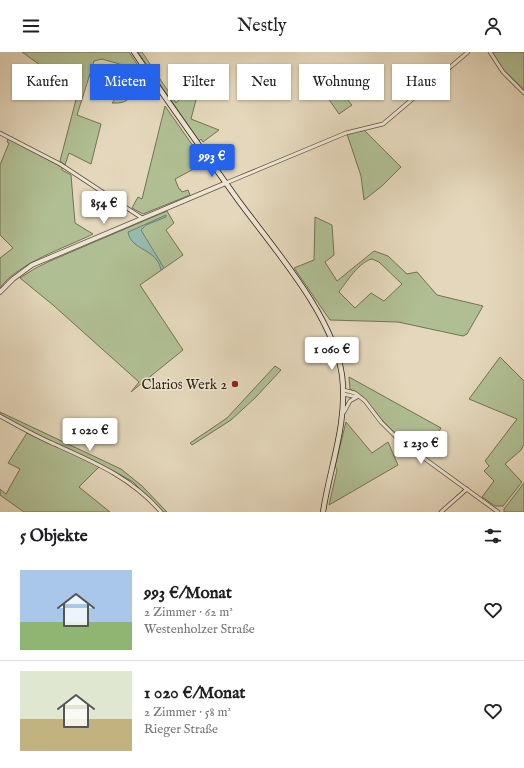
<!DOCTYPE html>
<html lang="de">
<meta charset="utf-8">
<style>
:root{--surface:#fff;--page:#f6f6f6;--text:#202124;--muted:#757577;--line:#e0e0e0;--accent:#2563eb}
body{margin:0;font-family:"IM FELL English",serif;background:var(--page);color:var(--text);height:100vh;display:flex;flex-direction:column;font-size:15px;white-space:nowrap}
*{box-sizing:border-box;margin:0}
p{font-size:13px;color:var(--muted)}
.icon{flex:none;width:22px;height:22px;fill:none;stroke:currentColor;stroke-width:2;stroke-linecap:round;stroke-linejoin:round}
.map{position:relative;height:460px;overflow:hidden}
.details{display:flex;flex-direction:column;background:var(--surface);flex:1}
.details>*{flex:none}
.hud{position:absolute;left:12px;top:12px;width:500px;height:36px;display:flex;gap:8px}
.price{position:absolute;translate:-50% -34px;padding:0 9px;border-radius:4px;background:#fff;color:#222;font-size:13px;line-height:26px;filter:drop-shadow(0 1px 2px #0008)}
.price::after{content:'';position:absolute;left:50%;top:24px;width:12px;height:9px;margin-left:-6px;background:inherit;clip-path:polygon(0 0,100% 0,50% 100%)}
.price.on{background:var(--accent);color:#fff}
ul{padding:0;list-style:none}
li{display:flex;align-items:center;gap:12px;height:100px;padding:0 20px}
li+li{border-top:1px solid var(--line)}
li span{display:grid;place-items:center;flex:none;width:112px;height:80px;border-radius:0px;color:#555}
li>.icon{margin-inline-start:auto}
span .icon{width:48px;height:48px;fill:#fffc;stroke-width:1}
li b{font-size:17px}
h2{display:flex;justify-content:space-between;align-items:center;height:48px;padding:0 20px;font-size:17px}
.chip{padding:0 14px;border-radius:0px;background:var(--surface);box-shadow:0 1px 3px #0004;font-size:14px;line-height:36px}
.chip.on{background:var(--accent);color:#fff}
header{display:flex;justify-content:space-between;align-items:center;height:52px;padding:0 20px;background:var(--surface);font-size:18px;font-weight:600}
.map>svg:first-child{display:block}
.green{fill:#b0bf93;stroke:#727256;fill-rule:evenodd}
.water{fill:#95baae;stroke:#6e7f72}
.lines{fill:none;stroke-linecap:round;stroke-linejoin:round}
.minor-casing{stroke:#605242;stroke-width:4.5}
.tertiary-casing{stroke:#605242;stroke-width:5.5}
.secondary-casing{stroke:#342619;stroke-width:6}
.minor{stroke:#ede5d3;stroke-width:3}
.tertiary{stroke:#ede5d3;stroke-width:4}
.secondary{stroke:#ede5d3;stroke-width:4.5}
.poi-dot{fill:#8f2418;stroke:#ede5d3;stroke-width:1.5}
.labels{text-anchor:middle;stroke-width:3;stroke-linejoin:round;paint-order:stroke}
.poi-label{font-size:14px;fill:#342619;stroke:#ede5d3;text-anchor:end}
</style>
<header><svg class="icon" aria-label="menu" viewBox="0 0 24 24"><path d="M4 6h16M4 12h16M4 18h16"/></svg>Nestly<svg class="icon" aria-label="person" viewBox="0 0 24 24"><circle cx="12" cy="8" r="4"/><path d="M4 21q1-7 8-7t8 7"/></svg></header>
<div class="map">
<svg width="524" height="460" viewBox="0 0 524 460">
<rect width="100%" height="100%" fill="#e4d7bb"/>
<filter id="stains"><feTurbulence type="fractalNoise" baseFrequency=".005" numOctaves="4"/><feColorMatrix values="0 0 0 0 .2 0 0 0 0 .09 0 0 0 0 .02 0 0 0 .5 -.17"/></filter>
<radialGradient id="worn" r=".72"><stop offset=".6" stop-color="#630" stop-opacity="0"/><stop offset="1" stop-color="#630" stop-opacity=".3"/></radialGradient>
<path class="green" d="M 22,0 L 129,0 L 139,15 C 127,30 141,53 112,51 C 122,38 125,29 123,13 L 102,7 L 94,9 L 77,63 L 101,72 L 91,112 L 69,101 L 65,113 L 60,109 L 78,40 Z
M 138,0 L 142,0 L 176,51 L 189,37 L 198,40 L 191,67 L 219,78 L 203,90 L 201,87 L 199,89 Z
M 492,0 L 524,0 L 524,38 L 504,19 Z
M 338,36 L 352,53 L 339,62 L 328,46 Z
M 165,54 L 205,111 L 175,127 L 179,137 L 180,137 L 182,140 L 188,138 L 190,143 L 143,162 L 132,156 L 138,145 L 142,147 Z
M 364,78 L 401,115 L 382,134 L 364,148 L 361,124 L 347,82 Z
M 8,87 L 60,114 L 62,115 L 62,118 L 71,123 L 75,171 L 93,182 C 65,196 19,210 0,236 L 0,206 L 13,196 L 0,183 L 0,113 L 9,91 L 7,90 Z
M 167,159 L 174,171 L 166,178 L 183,203 L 140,233 L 183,298 L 131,340 L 139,330 L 53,253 L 20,226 L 34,217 L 50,209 Z
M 315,165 L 332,173 L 334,203 L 325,210 L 337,229 L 374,199 L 388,204 L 407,222 L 417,220 L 437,243 L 483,254 L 467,282 L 463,284 L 398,270 L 330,268 L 294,216 L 314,208 ZM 372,207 L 379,210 L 402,232 L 384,249 L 371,241 L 355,256 L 339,240 C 347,229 359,210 372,207 Z
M 500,305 L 524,329 L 524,392 L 521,398 L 505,412 L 522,430 L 503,454 L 495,454 L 482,445 L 494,429 L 484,419 L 489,414 L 485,409 L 517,367 L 469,347 Z
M 275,314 L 281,318 L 256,345 L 231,368 L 192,393 L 190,391 L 227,366 Z
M 349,325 L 441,376 L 424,402 C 410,392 394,382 383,369 C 372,357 366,344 350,337 Z
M 0,360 L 121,417 L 142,434 L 167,460 L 163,460 L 133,430 L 121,423 L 38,383 L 0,363 Z
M 346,370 L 372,401 L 388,390 L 398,413 L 329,453 L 337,418 L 335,414 Z
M 27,381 L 100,414 L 79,435 L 110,460 L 24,460 L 0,443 L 0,437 L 6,442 L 20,417 L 8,411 Z
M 524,431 L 524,460 L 504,460 L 504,457 Z"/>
<path class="water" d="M 166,163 L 166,165 L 146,173 L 141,178 L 164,216 L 161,218 C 157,196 131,199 128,180 Z"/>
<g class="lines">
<g class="minor-casing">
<path id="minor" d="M 490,0 L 503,20 L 524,41
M 0,81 L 60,112 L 142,166
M 226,131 L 346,81 L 383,72 L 468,0
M 343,338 L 355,341 L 365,349 L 381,370 L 399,388 L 498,460
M 343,342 L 357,345
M 344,360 L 350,349 L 357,345
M 0,364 C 18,374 35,384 54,392 C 94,410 132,426 161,460
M 441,460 L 467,437"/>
</g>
<g class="tertiary-casing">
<path id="tertiary" d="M 0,240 L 13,227 L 32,213 L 226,131"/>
</g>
<g class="secondary-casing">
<path id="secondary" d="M 134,0 C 168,50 203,99 238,148 C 274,197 333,263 342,323 C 348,371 330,414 323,460"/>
</g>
<use href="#minor" class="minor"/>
<use href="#tertiary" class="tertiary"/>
<use href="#secondary" class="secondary"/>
</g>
<circle class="poi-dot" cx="235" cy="332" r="4"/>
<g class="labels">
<g class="poi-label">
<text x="227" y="337">Clarios Werk 2</text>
</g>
</g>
<rect width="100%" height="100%" filter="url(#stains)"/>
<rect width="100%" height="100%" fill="url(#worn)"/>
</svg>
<b class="price on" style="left:212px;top:126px">993 €</b>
<b class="price" style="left:104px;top:173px">854 €</b>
<b class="price" style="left:332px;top:319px">1 060 €</b>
<b class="price" style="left:90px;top:400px">1 020 €</b>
<b class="price" style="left:421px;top:413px">1 230 €</b>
<div class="hud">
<a class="chip">Kaufen</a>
<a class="chip on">Mieten</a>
<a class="chip">Filter</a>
<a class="chip">Neu</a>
<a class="chip">Wohnung</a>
<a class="chip">Haus</a>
</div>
</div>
<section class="details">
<h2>5 Objekte<svg class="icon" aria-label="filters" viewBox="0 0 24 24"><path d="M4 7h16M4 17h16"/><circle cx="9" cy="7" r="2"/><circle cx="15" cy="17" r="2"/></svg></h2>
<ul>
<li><span style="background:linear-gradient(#a9c7e8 65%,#8fb573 0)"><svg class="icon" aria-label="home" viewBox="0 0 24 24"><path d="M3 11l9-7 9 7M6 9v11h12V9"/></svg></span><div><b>993 €/Monat</b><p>2 Zimmer · 62 m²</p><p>Westenholzer Straße</p></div><svg class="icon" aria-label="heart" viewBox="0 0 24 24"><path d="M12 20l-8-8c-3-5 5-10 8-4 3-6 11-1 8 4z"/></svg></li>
<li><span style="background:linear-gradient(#dfe7d0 60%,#c2b280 0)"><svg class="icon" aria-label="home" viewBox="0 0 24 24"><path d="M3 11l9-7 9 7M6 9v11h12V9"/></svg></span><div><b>1 020 €/Monat</b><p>2 Zimmer · 58 m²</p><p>Rieger Straße</p></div><svg class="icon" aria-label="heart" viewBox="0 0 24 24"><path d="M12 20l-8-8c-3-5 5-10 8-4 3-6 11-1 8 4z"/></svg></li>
</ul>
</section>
